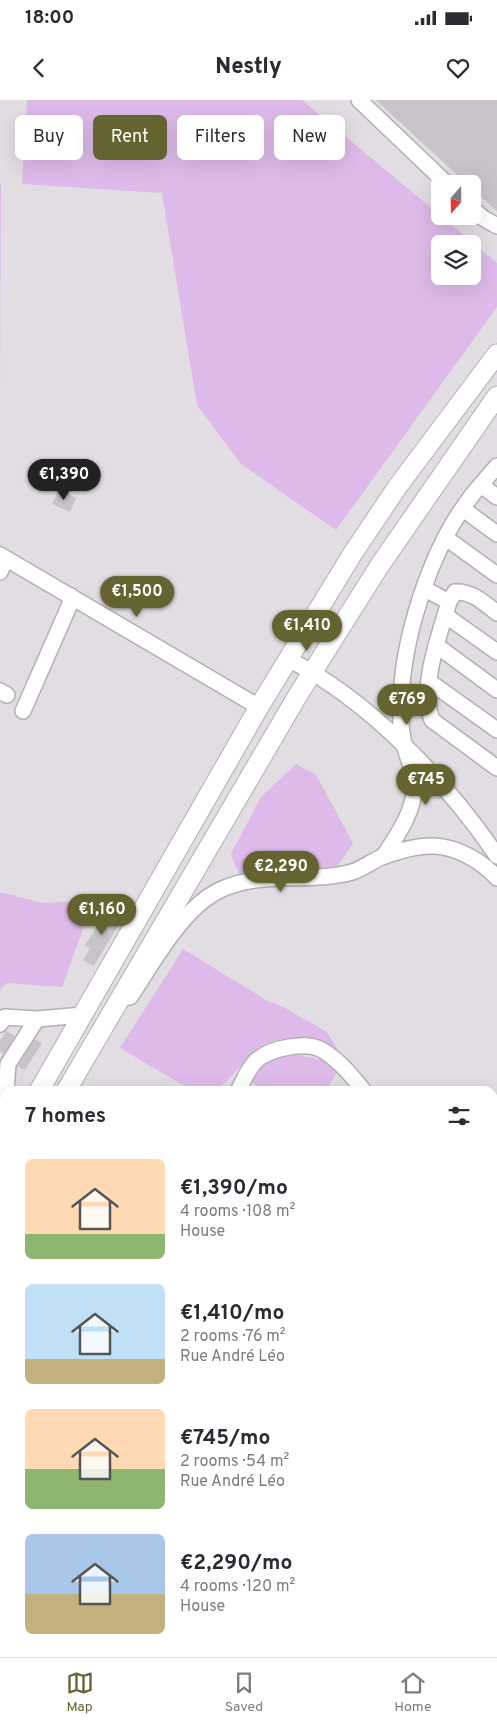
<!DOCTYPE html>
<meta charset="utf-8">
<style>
:root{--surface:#fff;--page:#f2f2f3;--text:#2b2b33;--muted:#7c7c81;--line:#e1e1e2;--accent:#656330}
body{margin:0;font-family:Overpass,sans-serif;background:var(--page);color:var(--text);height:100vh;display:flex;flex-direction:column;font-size:19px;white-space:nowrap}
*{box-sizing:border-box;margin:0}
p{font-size:16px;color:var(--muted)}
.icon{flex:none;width:28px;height:28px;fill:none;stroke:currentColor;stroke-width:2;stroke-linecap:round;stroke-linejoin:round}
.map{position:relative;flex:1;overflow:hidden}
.details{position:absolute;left:0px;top:986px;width:498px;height:571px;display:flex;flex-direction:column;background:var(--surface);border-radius:15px 15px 0 0;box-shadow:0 5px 20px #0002}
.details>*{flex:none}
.top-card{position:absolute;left:15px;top:15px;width:468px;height:45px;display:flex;gap:10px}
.needle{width:32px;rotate:200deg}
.controls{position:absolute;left:431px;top:75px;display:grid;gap:10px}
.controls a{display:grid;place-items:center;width:50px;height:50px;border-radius:8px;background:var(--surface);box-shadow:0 5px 20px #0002;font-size:25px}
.price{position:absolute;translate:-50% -42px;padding:0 11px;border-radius:18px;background:var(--accent);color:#fff;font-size:16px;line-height:32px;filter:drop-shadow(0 1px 2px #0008)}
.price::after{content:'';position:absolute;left:50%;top:30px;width:15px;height:11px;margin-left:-8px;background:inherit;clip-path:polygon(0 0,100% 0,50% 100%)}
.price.selected{background:#222;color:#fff}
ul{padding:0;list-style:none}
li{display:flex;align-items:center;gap:15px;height:125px;padding:0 25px}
li span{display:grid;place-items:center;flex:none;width:140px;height:100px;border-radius:8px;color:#555}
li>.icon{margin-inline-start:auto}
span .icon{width:60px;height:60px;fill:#fffc;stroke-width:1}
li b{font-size:21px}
h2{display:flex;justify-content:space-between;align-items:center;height:60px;padding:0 25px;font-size:21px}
.chip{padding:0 18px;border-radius:8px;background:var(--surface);box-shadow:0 5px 20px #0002;font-size:18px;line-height:45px}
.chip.selected{background:var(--accent);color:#fff}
.status{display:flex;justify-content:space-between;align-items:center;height:35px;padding:0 25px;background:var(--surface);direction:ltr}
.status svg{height:14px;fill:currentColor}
header{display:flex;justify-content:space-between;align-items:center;height:65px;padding:0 25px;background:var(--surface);font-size:22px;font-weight:800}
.tab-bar{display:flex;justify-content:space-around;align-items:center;height:70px;border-top:1px solid var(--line);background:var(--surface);font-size:14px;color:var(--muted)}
.tab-bar a{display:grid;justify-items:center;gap:2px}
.tab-bar .selected{color:var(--accent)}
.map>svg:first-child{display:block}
.green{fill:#ddbaea;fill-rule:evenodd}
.building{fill:#c7c3c8}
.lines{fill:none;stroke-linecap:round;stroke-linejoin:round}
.minor-casing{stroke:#b3afb4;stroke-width:18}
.major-casing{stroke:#b3afb4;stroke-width:21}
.minor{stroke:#fff;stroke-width:15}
.major{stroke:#fff;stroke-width:19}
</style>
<div class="status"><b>18:00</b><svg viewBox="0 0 49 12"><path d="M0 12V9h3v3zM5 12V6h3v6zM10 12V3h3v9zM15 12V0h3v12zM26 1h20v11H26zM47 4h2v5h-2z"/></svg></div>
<header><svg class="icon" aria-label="back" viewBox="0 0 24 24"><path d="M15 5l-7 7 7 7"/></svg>Nestly<svg class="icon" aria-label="heart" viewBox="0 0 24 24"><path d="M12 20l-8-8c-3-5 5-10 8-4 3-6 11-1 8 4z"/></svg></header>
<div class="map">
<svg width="497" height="1557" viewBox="0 0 497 1557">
<rect width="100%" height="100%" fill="#e1dde2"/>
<path class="green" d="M 27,0 L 302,0 L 497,163 L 497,207 L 336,430 L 241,364 L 197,305 L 162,93 L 22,84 ZM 440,144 L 472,144 L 472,176 L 440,176 Z
M 0,83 L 1,84 L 0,290 Z
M 296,664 L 316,675 L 353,743 L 337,767 L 239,774 L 231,754 L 261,697 Z
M 0,792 L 42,803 L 93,801 L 62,887 L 7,883 L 0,890 Z
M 183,849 L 266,900 L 285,908 L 327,932 L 338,950 C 267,924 263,944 217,991 L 193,991 L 120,948 Z
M 294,954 L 322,960 L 337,972 L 326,991 L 267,991 L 251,982 L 262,963 Z"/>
<path class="building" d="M 376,0 L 497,0 L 497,111 L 472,89 L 472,84 L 467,84 Z
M 59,389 L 76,398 L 70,412 L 52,404 Z
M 109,809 L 123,817 L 94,866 L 83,860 L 90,848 L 85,845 Z
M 6,931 L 15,936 L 4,954 L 0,951 L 0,941 Z
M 35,939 L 42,943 L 25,970 L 18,966 Z"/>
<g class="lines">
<g class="minor-casing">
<path id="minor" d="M 359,0 L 447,84
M 472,108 L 483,118 L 497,126
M 481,385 L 497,397
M 463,409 L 497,434
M 446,438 L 497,475
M 0,455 L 259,607
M 0,460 L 3,465 L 0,472
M 425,489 L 449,502 C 440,534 419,587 432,620 L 497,668
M 449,502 L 455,492 C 472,491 484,503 497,513
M 445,515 L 497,552
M 436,545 L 497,590
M 288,559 C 369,600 446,681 497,756
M 430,582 L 497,630
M 0,591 L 7,595
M 23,611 L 70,504 L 71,496
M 383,757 C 397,736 414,712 415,685 C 415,674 408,659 405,648 C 402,636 400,620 401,607 C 401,542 430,450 470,398 C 478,387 488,377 497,366
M 130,897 C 153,863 182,808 220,790 C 261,770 309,784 352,772 C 362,769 372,761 382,757 C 398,751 417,745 434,746 C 457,747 482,761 497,778
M 0,924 L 5,917 L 37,919
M 6,991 L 8,964 L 37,919 L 83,915
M 238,991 C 243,982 248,968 256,961 C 269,948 306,941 322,950 C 339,960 352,976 364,991
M 2,1054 L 5,1002
M 492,1172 L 497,1164
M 0,1178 L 5,1181
M 492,1431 L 497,1431
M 492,1511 L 497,1510
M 273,1557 L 284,1552"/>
</g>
<g class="major-casing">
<path id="major" d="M 39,991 L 259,607 L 353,453 L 398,386 L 497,254
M 66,991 L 298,595 L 380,465 L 497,296
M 0,1057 L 5,1049
M 0,1105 L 5,1097"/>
</g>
<use href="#minor" class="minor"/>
<use href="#major" class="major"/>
</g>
</svg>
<div class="controls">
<a><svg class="needle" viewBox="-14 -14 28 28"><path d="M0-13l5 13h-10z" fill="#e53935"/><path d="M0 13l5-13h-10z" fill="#7c7c81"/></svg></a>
<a><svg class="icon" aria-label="layers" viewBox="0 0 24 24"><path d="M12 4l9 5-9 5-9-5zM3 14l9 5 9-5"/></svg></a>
</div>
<b class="price selected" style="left:64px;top:401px">€1,390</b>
<b class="price" style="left:137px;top:518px">€1,500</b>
<b class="price" style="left:307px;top:552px">€1,410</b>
<b class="price" style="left:407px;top:626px">€769</b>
<b class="price" style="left:426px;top:706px">€745</b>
<b class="price" style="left:281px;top:793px">€2,290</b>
<b class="price" style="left:102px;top:836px">€1,160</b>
<div class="top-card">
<a class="chip">Buy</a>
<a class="chip selected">Rent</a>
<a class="chip">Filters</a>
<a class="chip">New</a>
</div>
<section class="details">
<h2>7 homes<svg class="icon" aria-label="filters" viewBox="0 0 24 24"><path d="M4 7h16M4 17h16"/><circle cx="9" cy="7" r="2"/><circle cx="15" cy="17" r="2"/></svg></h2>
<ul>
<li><span style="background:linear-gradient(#ffd9b3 75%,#8fb573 0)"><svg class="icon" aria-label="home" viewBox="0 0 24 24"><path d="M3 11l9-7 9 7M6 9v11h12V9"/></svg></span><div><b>€1,390/mo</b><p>4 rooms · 108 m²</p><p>House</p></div></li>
<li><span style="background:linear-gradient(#bfe0f5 75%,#c2b280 0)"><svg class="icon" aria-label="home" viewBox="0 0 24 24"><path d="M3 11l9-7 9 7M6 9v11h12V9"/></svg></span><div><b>€1,410/mo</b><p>2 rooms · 76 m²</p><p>Rue André Léo</p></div></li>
<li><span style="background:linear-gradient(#ffd9b3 60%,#8fb573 0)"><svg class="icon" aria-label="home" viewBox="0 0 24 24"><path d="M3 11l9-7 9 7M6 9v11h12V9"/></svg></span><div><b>€745/mo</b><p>2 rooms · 54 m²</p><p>Rue André Léo</p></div></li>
<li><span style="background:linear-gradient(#a9c7e8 60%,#c2b280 0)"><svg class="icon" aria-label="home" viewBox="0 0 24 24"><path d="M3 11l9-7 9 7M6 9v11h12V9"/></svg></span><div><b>€2,290/mo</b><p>4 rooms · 120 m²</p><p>House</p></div></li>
</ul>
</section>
</div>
<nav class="tab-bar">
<a class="selected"><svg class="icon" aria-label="map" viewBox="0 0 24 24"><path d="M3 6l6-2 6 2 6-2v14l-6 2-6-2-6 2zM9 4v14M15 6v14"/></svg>Map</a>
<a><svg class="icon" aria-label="saved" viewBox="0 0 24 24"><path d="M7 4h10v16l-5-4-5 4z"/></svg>Saved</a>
<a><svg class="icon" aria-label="home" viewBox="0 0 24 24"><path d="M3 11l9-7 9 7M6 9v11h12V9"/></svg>Home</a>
</nav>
